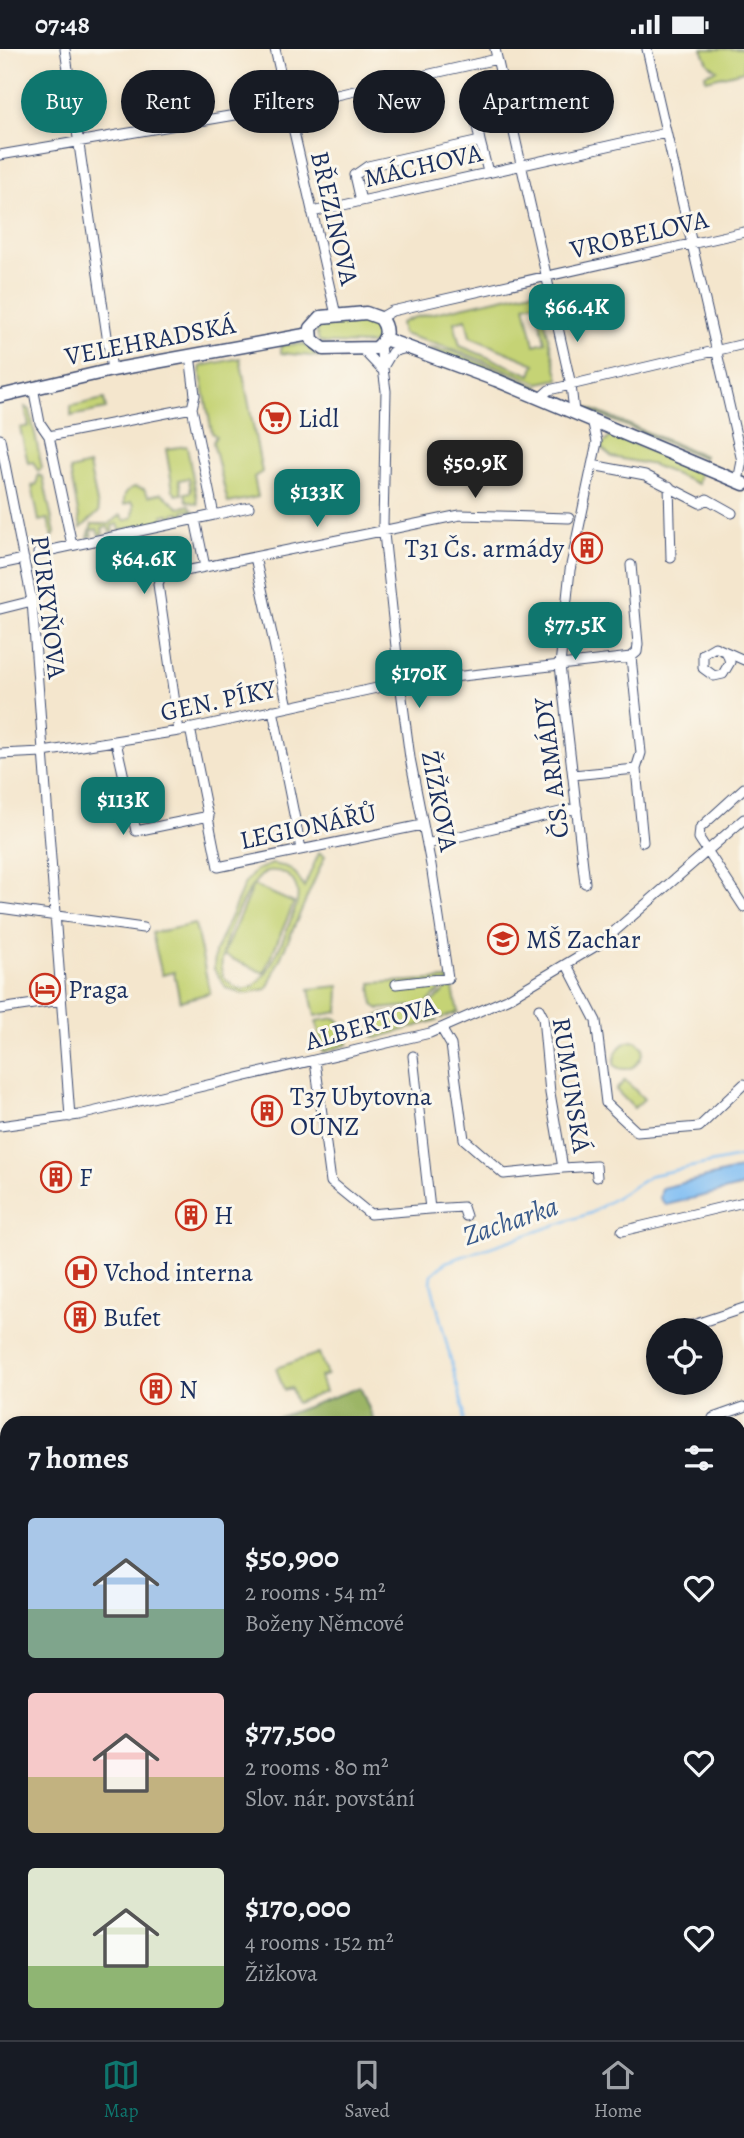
<!DOCTYPE html>
<meta charset="utf-8">
<style>
:root{--surface:#171b24;--page:#242831;--text:#f1f3f6;--muted:#9ea1a6;--line:#363941;--accent:#0f766e}
body{margin:0;font-family:Alegreya,serif;background:var(--page);color:var(--text);height:100vh;display:flex;flex-direction:column;font-size:26px;white-space:nowrap}
*{box-sizing:border-box;margin:0}
p{font-size:23px;color:var(--muted)}
.icon{flex:none;width:38px;height:38px;fill:none;stroke:currentColor;stroke-width:2;stroke-linecap:round;stroke-linejoin:round}
.map{position:relative;flex:1;overflow:hidden}
.drawer{position:absolute;left:0px;top:1367px;width:746px;height:625px;display:flex;flex-direction:column;background:var(--surface);border-radius:21px 21px 0 0;box-shadow:0 4px 10px #0003}
.drawer>*{flex:none}
.guide{position:absolute;left:21px;top:21px;width:704px;height:63px;display:flex;gap:14px}
.controls{position:absolute;left:646px;top:1269px;display:grid;gap:14px}
.controls a{display:grid;place-items:center;width:77px;height:77px;border-radius:50%;background:var(--surface);box-shadow:0 4px 10px #0003;font-size:35px}
.price{position:absolute;translate:-50% -60px;padding:0 16px;border-radius:14px;background:var(--accent);color:#fff;font-size:23px;line-height:46px;filter:drop-shadow(0 2px 4px #0008)}
.price::after{content:'';position:absolute;left:50%;top:42px;width:21px;height:16px;margin-left:-10px;background:inherit;clip-path:polygon(0 0,100% 0,50% 100%)}
.price.current{background:#222;color:#fff}
ul{padding:0;list-style:none}
li{display:flex;align-items:center;gap:21px;height:175px;padding:0 28px}
li span{display:grid;place-items:center;flex:none;width:196px;height:140px;border-radius:7px;color:#555}
li>.icon{margin-inline-start:auto}
span .icon{width:84px;height:84px;fill:#fffc;stroke-width:1}
li b{font-size:30px}
h2{display:flex;justify-content:space-between;align-items:center;height:84px;padding:0 28px;font-size:30px}
.tag{padding:0 24px;border-radius:32px;background:var(--surface);box-shadow:0 4px 10px #0003;font-size:24px;line-height:63px}
.tag.current{background:var(--accent);color:#fff}
.status{display:flex;justify-content:space-between;align-items:center;height:49px;padding:0 35px;background:var(--surface);direction:ltr}
.status svg{height:19px;fill:currentColor}
.dock{display:flex;justify-content:space-around;align-items:center;height:98px;border-top:2px solid var(--line);background:var(--surface);font-size:19px;color:var(--muted)}
.dock a{display:grid;justify-items:center;gap:4px}
.dock .current{color:var(--accent)}
.map>svg:first-child{display:block}
.green{fill:#c5d375;stroke:#70816a;stroke-width:2;fill-rule:evenodd}
.forest{fill:#9cb566;stroke:#5c7262;stroke-width:2}
.water{fill:#7fbdf3;stroke:#4d76a8;stroke-width:2}
.lines{fill:none;stroke-linecap:round;stroke-linejoin:round}
.stream{stroke:#7fbdf3;stroke-width:2.5}
.street-casing{stroke:#3c4a6f;stroke-width:11}
.secondary-casing{stroke:#3c4a6f;stroke-width:15}
.street{stroke:#fff;stroke-width:9}
.secondary{stroke:#fff;stroke-width:12}
.labels{text-anchor:middle;stroke-width:6;stroke-linejoin:round;paint-order:stroke}
.street-label{font-size:26px;fill:#1b2f5e;stroke:#fbf7ec}
.poi-label{font-size:26px;fill:#1b2f5e;stroke:#fbf7ec;text-anchor:start}
.water-label{font-size:28px;font-style:italic;fill:#395a8b;stroke:#fbf7ec}
</style>
<div class="status"><b>07:48</b><svg viewBox="0 0 49 12"><path d="M0 12V9h3v3zM5 12V6h3v6zM10 12V3h3v9zM15 12V0h3v12zM26 1h20v11H26zM47 4h2v5h-2z"/></svg></div>
<div class="map">
<svg width="744" height="1991" viewBox="0 0 744 1991">
<rect width="100%" height="100%" fill="#fbf7ec"/>
<filter id="ink" filterUnits="userSpaceOnUse"><feTurbulence type="fractalNoise" baseFrequency=".0143" numOctaves="2"/><feDisplacementMap in="SourceGraphic" scale="14" xChannelSelector="R" yChannelSelector="G"/><feConvolveMatrix kernelMatrix="1 2 1 2 8 2 1 2 1" color-interpolation-filters="sRGB"/></filter>
<filter id="wash" filterUnits="userSpaceOnUse"><feTurbulence type="fractalNoise" baseFrequency=".00686" numOctaves="4" result="noise"/><feDisplacementMap in="SourceGraphic" scale="28" xChannelSelector="R" yChannelSelector="G"/><feGaussianBlur stdDeviation="1.57" result="paint"/><feColorMatrix in="noise" values="0 0 0 0 0 0 0 0 0 0 0 0 0 0 0 0 0 1.4 0 .05"/><feComposite in="paint" operator="in"/></filter>
<g filter="url(#wash)">
<rect width="100%" height="100%" fill="#f4e6cd"/>
<path class="green" d="M 702,0 L 744,0 L 744,22 L 706,31 L 705,25 L 717,21 L 708,14 Z
M 537,241 L 559,330 L 539,334 L 459,302 L 402,285 L 400,274 L 412,269 ZM 536,254 L 545,293 L 534,296 L 525,256 ZM 466,270 L 470,288 L 535,315 L 531,326 L 460,297 L 454,273 Z
M 366,269 L 377,273 L 381,284 L 374,295 L 325,294 L 319,292 L 316,281 L 323,273 Z
M 304,295 L 320,308 L 281,304 L 281,296 Z
M 427,299 L 452,302 L 539,338 L 535,340 Z
M 240,309 L 262,423 L 254,428 L 258,448 L 228,454 L 213,393 L 216,387 L 212,384 L 200,321 L 201,317 Z
M 104,350 L 106,360 L 71,367 L 71,357 Z
M 25,358 L 30,361 L 42,419 L 38,422 L 33,413 L 28,414 L 20,379 L 29,377 Z
M 586,358 L 705,407 L 704,409 L 587,361 Z
M 610,388 L 617,388 L 700,422 L 698,435 L 653,416 L 612,408 L 600,398 Z
M 186,397 L 187,398 L 198,455 L 187,452 L 185,444 L 191,443 L 189,429 L 179,431 L 182,445 L 176,446 L 173,441 L 166,400 Z
M 89,416 L 99,463 L 81,479 L 70,421 Z
M 38,426 L 43,428 L 55,484 L 52,489 L 48,470 L 39,472 L 32,437 L 37,435 Z
M 134,438 L 144,440 L 149,447 L 162,444 L 179,459 L 189,456 L 196,466 L 192,467 L 190,461 L 184,462 L 185,468 L 181,469 L 180,463 L 174,464 L 174,470 L 171,471 L 169,465 L 163,466 L 164,473 L 120,481 L 118,475 L 112,477 L 113,483 L 110,483 L 108,478 L 102,479 L 103,485 L 99,486 L 97,480 L 91,481 L 92,487 L 88,488 L 92,475 L 109,475 L 121,466 L 125,472 L 133,468 L 134,456 L 131,453 L 124,456 C 123,447 125,441 134,438 Z
M 319,804 L 325,807 L 267,940 L 243,945 L 226,939 L 214,920 L 215,903 L 245,834 L 256,821 L 272,815 L 287,818 L 296,825 L 304,838 ZM 268,822 C 290,820 302,837 296,857 C 286,881 259,974 223,927 C 214,906 247,830 268,822 Z
M 253,836 L 294,854 L 264,924 L 223,906 Z
M 195,875 L 210,944 L 180,952 L 174,923 L 162,926 L 152,884 Z
M 452,930 L 425,956 L 379,960 L 373,956 L 371,934 Z
M 452,935 L 458,963 L 442,969 L 430,955 Z
M 339,937 L 338,963 L 315,967 L 309,940 Z
M 425,961 L 437,971 L 377,989 L 373,987 L 372,981 L 378,978 L 377,968 L 381,965 Z
M 335,969 L 340,973 L 341,982 L 348,986 L 348,995 L 323,1003 L 316,972 Z
M 636,992 L 643,999 C 642,1013 633,1023 618,1019 L 614,1015 C 615,1001 621,992 636,992 Z
M 625,1031 L 644,1050 L 634,1059 L 616,1041 Z
M 319,1304 L 327,1326 L 320,1328 L 325,1343 L 296,1354 L 291,1339 L 284,1341 L 276,1319 Z"/>
<path class="forest" d="M 360,1338 L 375,1374 L 277,1374 L 277,1369 Z"/>
<path class="water" d="M 744,1119 L 744,1137 L 666,1156 L 660,1149 L 662,1139 Z"/>
<g class="lines">
<path class="stream" d="M 463,1374 L 464,1362 L 431,1234 L 432,1225 L 446,1213 L 591,1164 L 652,1126 L 744,1107
M 690,1984 L 693,1991"/>
</g>
</g>
<g filter="url(#ink)">
<g class="lines">
<g class="street-casing">
<path id="street" d="M 65,0 L 112,321
M 275,0 L 336,266
M 495,0 L 571,336 L 574,363
M 647,0 L 742,412 L 738,432
M 480,92 L 472,53 L 505,45
M 0,106 L 288,57 L 497,10
M 361,152 L 355,126 L 368,117 L 480,92 L 488,123
M 312,163 L 666,84
M 380,269 L 392,262 L 744,183
M 380,297 L 386,342 L 383,475 L 399,626 L 410,709 L 431,816 L 448,929 L 396,935
M 363,301 L 381,320
M 190,306 L 195,346 L 192,359
M 382,320 L 392,303 L 407,299
M 33,338 L 40,374 L 49,387 L 72,496
M 540,349 L 549,341 L 744,295
M 0,390 L 32,552 L 70,1068
M 592,416 L 645,426 L 700,454 L 707,450 L 732,464
M 669,437 L 671,509
M 214,466 L 249,458
M 195,470 L 205,518
M 38,504 L 214,466 L 192,359 L 49,387
M 255,508 L 288,658
M 0,515 L 24,510
M 631,516 L 638,595 L 637,603 L 631,608 L 641,704 L 636,720 L 643,793
M 0,560 L 32,552
M 727,604 L 730,613 L 723,625 L 714,627 L 703,619 L 703,605 L 715,598 L 744,611
M 273,661 L 301,800
M 190,679 L 218,818 L 422,776
M 179,682 L 158,535 L 161,527 L 460,466 L 569,469
M 116,693 L 136,782 L 209,767
M 0,705 L 43,703 L 179,682 L 400,634 L 631,608
M 573,726 L 636,720
M 744,739 L 700,779 L 699,789 L 744,858
M 427,795 L 577,759
M 585,834 L 560,616 L 570,521 L 597,393 L 592,370
M 0,859 L 143,879
M 567,916 L 596,972 L 606,1054 L 637,1083 L 699,1078 L 744,1035
M 0,960 L 61,951
M 441,979 L 451,996 L 464,1090 L 504,1125 L 563,1119 L 550,1044 L 543,968 L 539,960
M 315,1012 L 331,1133 L 370,1165 L 430,1160 L 413,1007
M 0,1077 L 79,1066 L 430,984 L 507,950 L 601,894 L 744,770
M 563,1119 L 596,1117 L 597,1128
M 430,1160 L 463,1158 L 466,1167
M 622,1182 L 744,1153
M 678,1281 L 744,1259
M 713,1369 L 744,1358
M 129,1984 L 132,1991
M 214,1991 L 238,1984"/>
</g>
<g class="secondary-casing">
<path id="secondary" d="M 366,264 L 380,269 C 389,280 387,291 376,299 L 324,300 L 312,291 L 311,279 L 321,268 Z
M 385,290 L 496,331 L 744,435
M 0,347 L 112,321 L 310,285
M 0,1476 L 7,1496
M 224,1984 L 226,1991"/>
</g>
<use href="#street" class="street"/>
<use href="#secondary" class="secondary"/>
</g>
</g>
<defs>
<g id="supermarket-ring" transform="scale(1.575)"><circle r="9.5" fill="#fbf7ec" stroke="#c8321e" stroke-width="1.5"/><path d="M-6-5.5h2.5l.6 2H6L4.5 2H-2.5L-4.4-4H-6ZM-1.5 3.2a1.3 1.3 0 1 0 .1 0ZM3 3.2a1.3 1.3 0 1 0 .1 0Z" fill="#c8321e"/></g>
<g id="building-ring" transform="scale(1.575)"><circle r="9.5" fill="#fbf7ec" stroke="#c8321e" stroke-width="1.5"/><path d="M-4-6H4V6H1V3H-1V6H-4ZM-2.5-4.3h1.7v1.8h-1.7ZM.8-4.3h1.7v1.8H.8ZM-2.5-1h1.7V.8h-1.7ZM.8-1h1.7V.8H.8Z" fill="#c8321e"/></g>
<g id="school-ring" transform="scale(1.575)"><circle r="9.5" fill="#fbf7ec" stroke="#c8321e" stroke-width="1.5"/><path d="M0-5L7-2L0 1L-7-2ZM-4 1L0 2.5L4 1V4Q0 6-4 4Z" fill="#c8321e"/></g>
<g id="hotel-ring" transform="scale(1.575)"><circle r="9.5" fill="#fbf7ec" stroke="#c8321e" stroke-width="1.5"/><path d="M-6-4.5h1.5V1H6V5H4.5V3h-9V5H-6ZM-4 0a1.8 1.8 0 1 1 3.6 0ZM.5 0V-2.5h3Q6-2.5 6 0Z" fill="#c8321e"/></g>
<g id="hospital-ring" transform="scale(1.575)"><circle r="9.5" fill="#fbf7ec" stroke="#c8321e" stroke-width="1.5"/><path d="M-5-5h3v3.5h4V-5h3V5h-3V1.5h-4V5h-3Z" fill="#c8321e"/></g>
</defs>
<g fill-rule="evenodd">
<use href="#supermarket-ring" x="275" y="369"/>
<use href="#building-ring" x="587" y="499"/>
<use href="#school-ring" x="503" y="890"/>
<use href="#hotel-ring" x="45" y="940"/>
<use href="#building-ring" x="267" y="1062"/>
<use href="#building-ring" x="56" y="1128"/>
<use href="#building-ring" x="191" y="1166"/>
<use href="#hospital-ring" x="81" y="1223"/>
<use href="#building-ring" x="80" y="1268"/>
<use href="#building-ring" x="156" y="1340"/>
</g>
<g class="labels">
<g class="street-label">
<text transform="translate(423 116) rotate(-13)" y="9">MÁCHOVA</text>
<text transform="translate(335 169) rotate(77)" y="9">BŘEZINOVA</text>
<text transform="translate(639 185) rotate(-13)" y="9">VROBELOVA</text>
<text transform="translate(150 291) rotate(-11)" y="9">VELEHRADSKÁ</text>
<text transform="translate(49 558) rotate(83)" y="9">PURKYŇOVA</text>
<text transform="translate(218 651) rotate(-12)" y="9">GEN. PÍKY</text>
<text transform="translate(551 719) rotate(-97)" y="9">ČS. ARMÁDY</text>
<text transform="translate(440 752) rotate(79)" y="9">ŽIŽKOVA</text>
<text transform="translate(308 777) rotate(-12)" y="9">LEGIONÁŘŮ</text>
<text transform="translate(371 974) rotate(-16)" y="9">ALBERTOVA</text>
<text transform="translate(572 1036) rotate(81)" y="9">RUMUNSKÁ</text>
</g>
<g class="poi-label">
<text x="298" y="378">Lidl</text>
<text x="564" y="508" text-anchor="end">T31 Čs. armády</text>
<text x="526" y="899">MŠ Zachar</text>
<text x="68" y="949">Praga</text>
<text x="290" y="1056">T37 Ubytovna<tspan x="290" dy="30">OÚNZ</tspan></text>
<text x="79" y="1137">F</text>
<text x="214" y="1175">H</text>
<text x="104" y="1232">Vchod interna</text>
<text x="103" y="1277">Bufet</text>
<text x="179" y="1349">N</text>
</g>
<g class="water-label">
<text transform="translate(510 1171) rotate(-19)" y="10">Zacharka</text>
</g>
</g>
</svg>
<div class="controls">
<a><svg class="icon" aria-label="locate" viewBox="0 0 24 24"><circle cx="12" cy="12" r="6"/><path d="M12 2v4M12 18v4M2 12h4M18 12h4"/></svg></a>
</div>
<b class="price" style="left:577px;top:295px">$66.4K</b>
<b class="price current" style="left:475px;top:451px">$50.9K</b>
<b class="price" style="left:317px;top:480px">$133K</b>
<b class="price" style="left:144px;top:547px">$64.6K</b>
<b class="price" style="left:575px;top:613px">$77.5K</b>
<b class="price" style="left:419px;top:661px">$170K</b>
<b class="price" style="left:123px;top:788px">$113K</b>
<div class="guide">
<a class="tag current">Buy</a>
<a class="tag">Rent</a>
<a class="tag">Filters</a>
<a class="tag">New</a>
<a class="tag">Apartment</a>
</div>
<section class="drawer">
<h2>7 homes<svg class="icon" aria-label="filters" viewBox="0 0 24 24"><path d="M4 7h16M4 17h16"/><circle cx="9" cy="7" r="2"/><circle cx="15" cy="17" r="2"/></svg></h2>
<ul>
<li><span style="background:linear-gradient(#a9c7e8 65%,#7fa58c 0)"><svg class="icon" aria-label="home" viewBox="0 0 24 24"><path d="M3 11l9-7 9 7M6 9v11h12V9"/></svg></span><div><b>$50,900</b><p>2 rooms · 54 m²</p><p>Boženy Němcové</p></div><svg class="icon" aria-label="heart" viewBox="0 0 24 24"><path d="M12 20l-8-8c-3-5 5-10 8-4 3-6 11-1 8 4z"/></svg></li>
<li><span style="background:linear-gradient(#f6c9c9 60%,#c2b280 0)"><svg class="icon" aria-label="home" viewBox="0 0 24 24"><path d="M3 11l9-7 9 7M6 9v11h12V9"/></svg></span><div><b>$77,500</b><p>2 rooms · 80 m²</p><p>Slov. nár. povstání</p></div><svg class="icon" aria-label="heart" viewBox="0 0 24 24"><path d="M12 20l-8-8c-3-5 5-10 8-4 3-6 11-1 8 4z"/></svg></li>
<li><span style="background:linear-gradient(#dfe7d0 70%,#8fb573 0)"><svg class="icon" aria-label="home" viewBox="0 0 24 24"><path d="M3 11l9-7 9 7M6 9v11h12V9"/></svg></span><div><b>$170,000</b><p>4 rooms · 152 m²</p><p>Žižkova</p></div><svg class="icon" aria-label="heart" viewBox="0 0 24 24"><path d="M12 20l-8-8c-3-5 5-10 8-4 3-6 11-1 8 4z"/></svg></li>
</ul>
</section>
</div>
<nav class="dock">
<a class="current"><svg class="icon" aria-label="map" viewBox="0 0 24 24"><path d="M3 6l6-2 6 2 6-2v14l-6 2-6-2-6 2zM9 4v14M15 6v14"/></svg>Map</a>
<a><svg class="icon" aria-label="saved" viewBox="0 0 24 24"><path d="M7 4h10v16l-5-4-5 4z"/></svg>Saved</a>
<a><svg class="icon" aria-label="home" viewBox="0 0 24 24"><path d="M3 11l9-7 9 7M6 9v11h12V9"/></svg>Home</a>
</nav>
